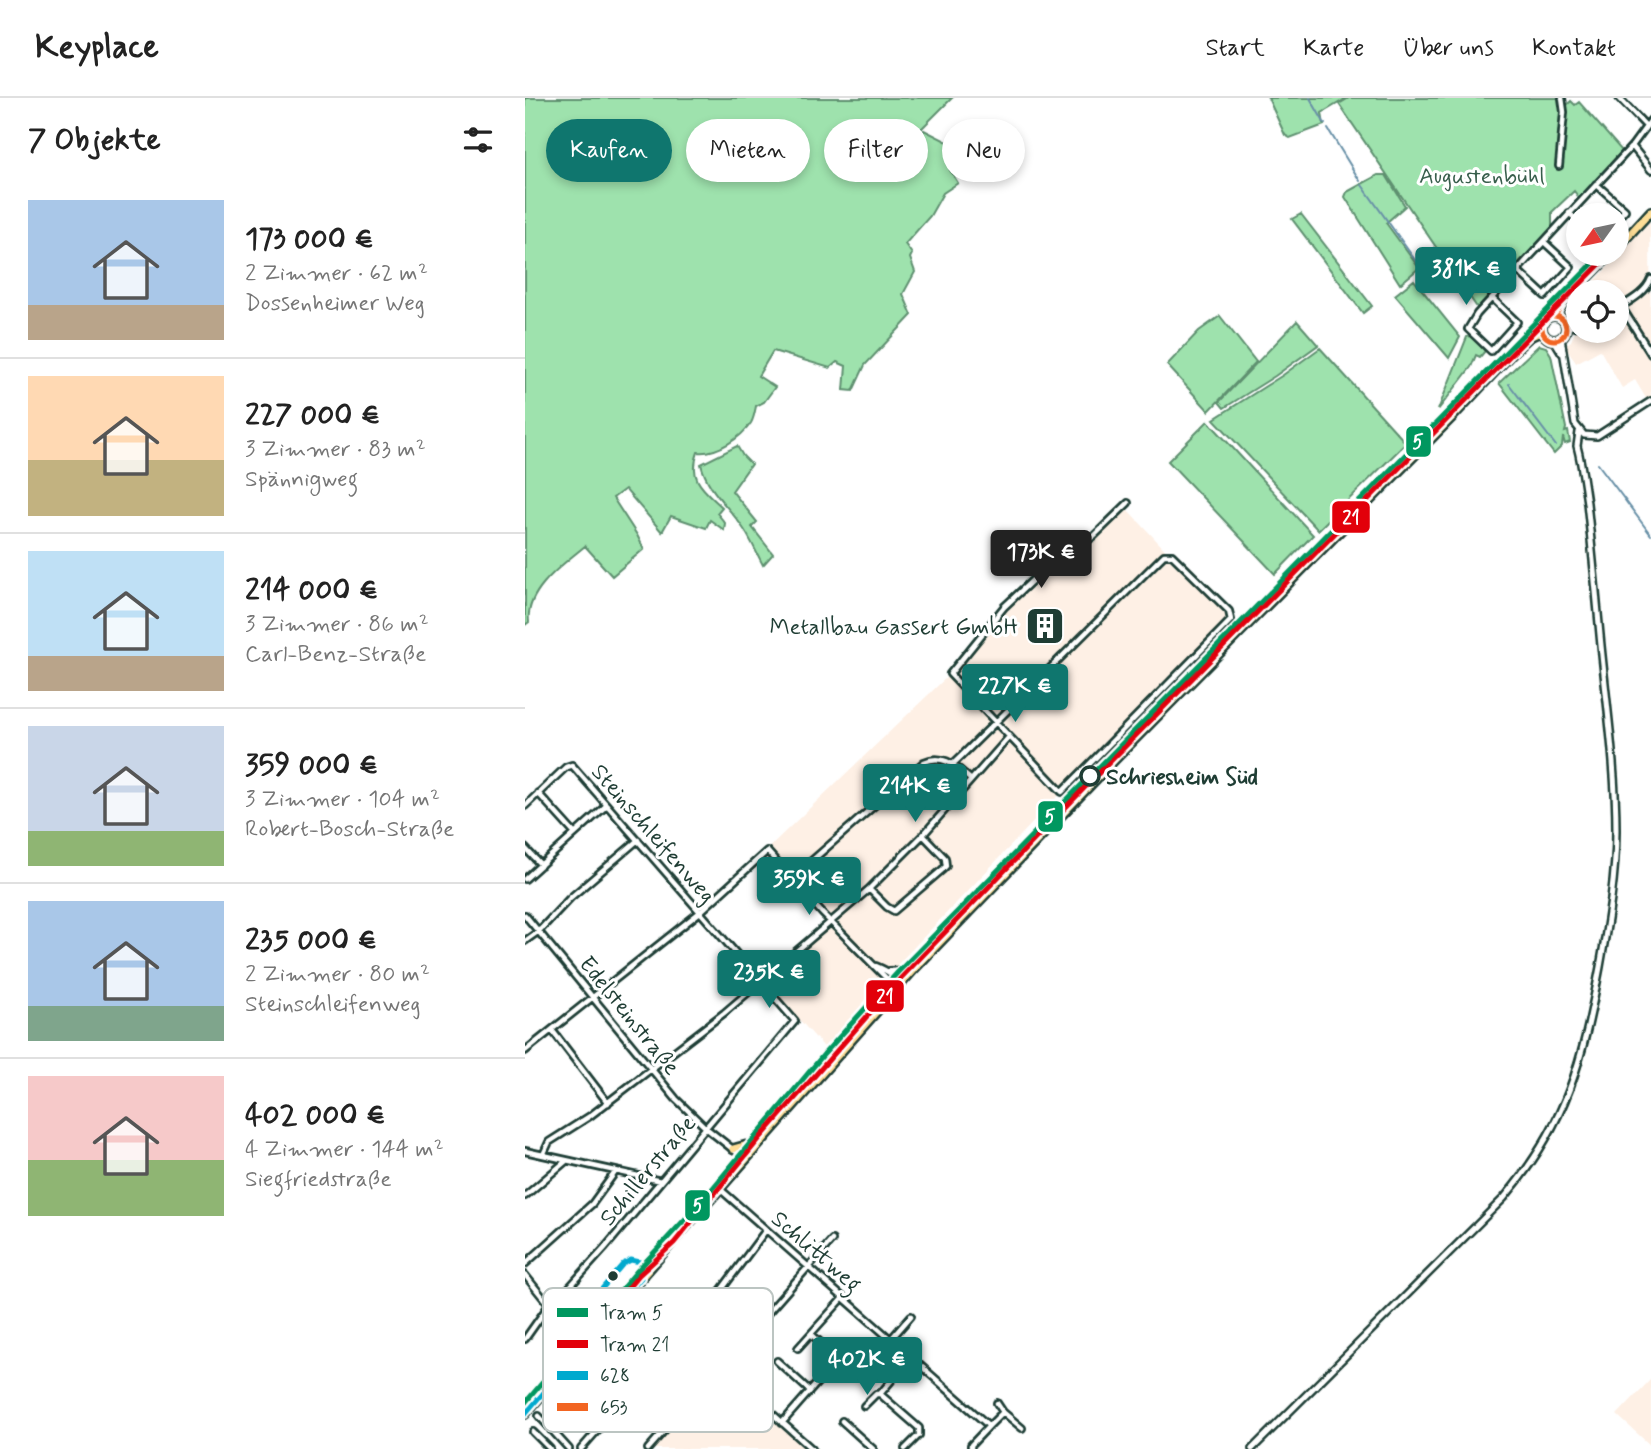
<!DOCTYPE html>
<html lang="de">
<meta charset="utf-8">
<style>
:root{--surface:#fff;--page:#f2f2f2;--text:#222;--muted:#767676;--line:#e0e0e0;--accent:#0f766e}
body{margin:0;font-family:Mynerve,sans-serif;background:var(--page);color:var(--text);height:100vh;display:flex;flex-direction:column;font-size:26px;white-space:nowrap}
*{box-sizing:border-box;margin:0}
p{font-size:23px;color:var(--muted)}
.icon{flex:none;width:38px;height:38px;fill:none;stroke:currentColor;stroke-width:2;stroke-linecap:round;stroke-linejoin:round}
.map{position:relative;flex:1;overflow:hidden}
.sheet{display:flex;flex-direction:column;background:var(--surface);width:525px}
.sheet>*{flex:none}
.banner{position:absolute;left:21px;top:21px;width:665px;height:63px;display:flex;gap:14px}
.needle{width:46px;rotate:237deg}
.fabs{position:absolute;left:1041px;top:105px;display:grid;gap:14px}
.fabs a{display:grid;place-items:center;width:63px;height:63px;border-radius:50%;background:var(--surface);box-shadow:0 4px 10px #0003;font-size:35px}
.price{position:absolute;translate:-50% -60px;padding:0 16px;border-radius:7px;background:var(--accent);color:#fff;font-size:23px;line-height:46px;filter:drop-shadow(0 2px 4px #0008)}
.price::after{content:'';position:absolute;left:50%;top:42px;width:21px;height:16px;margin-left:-10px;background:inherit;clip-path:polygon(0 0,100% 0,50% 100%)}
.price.current{background:#222;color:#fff}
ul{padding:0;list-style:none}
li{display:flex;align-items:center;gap:21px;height:175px;padding:0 28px}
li+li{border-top:2px solid var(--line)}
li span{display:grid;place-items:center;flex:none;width:196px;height:140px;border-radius:0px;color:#555}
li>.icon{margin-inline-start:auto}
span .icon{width:84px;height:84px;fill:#fffc;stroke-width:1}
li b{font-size:30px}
h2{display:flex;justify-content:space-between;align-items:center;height:84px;padding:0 28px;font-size:30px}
.tag{padding:0 24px;border-radius:32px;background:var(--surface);box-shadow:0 4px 10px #0003;font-size:24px;line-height:63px}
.tag.current{background:var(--accent);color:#fff}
header{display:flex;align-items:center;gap:42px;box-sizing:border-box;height:98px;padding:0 35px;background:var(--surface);border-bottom:2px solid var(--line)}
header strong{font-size:33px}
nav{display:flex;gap:38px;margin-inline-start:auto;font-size:24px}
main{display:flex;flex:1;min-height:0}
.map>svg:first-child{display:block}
.built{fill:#fef0e5}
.green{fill:#9ee2ad;stroke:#5e9070;stroke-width:2}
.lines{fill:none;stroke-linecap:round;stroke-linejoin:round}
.stream{stroke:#6890a7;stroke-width:2}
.minor-casing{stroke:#1f3d34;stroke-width:10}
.tertiary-casing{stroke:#1f3d34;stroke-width:10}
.primary-casing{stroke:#1f3d34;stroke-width:12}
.minor{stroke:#fff;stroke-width:4.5}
.tertiary{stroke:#fff;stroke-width:5}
.primary{stroke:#fedd96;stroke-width:7}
.rail{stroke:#1f3d34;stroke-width:2;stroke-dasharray:10 5;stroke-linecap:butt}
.bus-1-casing{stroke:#fff;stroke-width:10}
.bus-2-casing{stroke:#fff;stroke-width:10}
.bus-1{stroke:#00a9ce;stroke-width:5}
.bus-2{stroke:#f26522;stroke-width:5}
.tram-1-casing{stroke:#fff;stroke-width:10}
.tram-2-casing{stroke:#fff;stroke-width:10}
.tram-1{stroke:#00975f;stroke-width:5}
.tram-2{stroke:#e2000a;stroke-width:5}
.stop-dot{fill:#fff;stroke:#1f3d34;stroke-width:3.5}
.bus-dot{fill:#1f3d34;stroke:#fff;stroke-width:2.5}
.labels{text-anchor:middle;stroke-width:6;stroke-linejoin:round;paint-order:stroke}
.park-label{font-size:23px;fill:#385e4c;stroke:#fff}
.poi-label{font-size:23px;fill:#1f3d34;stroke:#fff;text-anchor:end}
.stop-label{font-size:23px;font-weight:bold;fill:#1f3d34;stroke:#fff;text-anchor:start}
.street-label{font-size:23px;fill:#1f3d34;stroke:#fff}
.key{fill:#fff;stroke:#bcc5c2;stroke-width:2}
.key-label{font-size:19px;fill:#1f3d34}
.line-badge{stroke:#fff;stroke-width:2.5}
.badge-label{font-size:19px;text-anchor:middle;font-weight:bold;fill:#fff}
</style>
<header>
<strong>Keyplace</strong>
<nav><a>Start</a><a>Karte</a><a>Über uns</a><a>Kontakt</a></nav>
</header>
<main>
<section class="sheet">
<h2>7 Objekte<svg class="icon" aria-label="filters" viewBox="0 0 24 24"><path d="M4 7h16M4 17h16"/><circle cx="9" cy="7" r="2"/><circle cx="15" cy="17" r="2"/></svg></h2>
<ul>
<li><span style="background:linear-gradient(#a9c7e8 75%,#b9a48a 0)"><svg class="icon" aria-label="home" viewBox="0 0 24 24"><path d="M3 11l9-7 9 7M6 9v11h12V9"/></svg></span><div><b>173 000 €</b><p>2 Zimmer · 62 m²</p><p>Dossenheimer Weg</p></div></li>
<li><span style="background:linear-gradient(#ffd9b3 60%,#c2b280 0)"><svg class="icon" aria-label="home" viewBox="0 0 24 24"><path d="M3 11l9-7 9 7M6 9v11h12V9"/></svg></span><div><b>227 000 €</b><p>3 Zimmer · 83 m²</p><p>Spännigweg</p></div></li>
<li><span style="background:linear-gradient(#bfe0f5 75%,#b9a48a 0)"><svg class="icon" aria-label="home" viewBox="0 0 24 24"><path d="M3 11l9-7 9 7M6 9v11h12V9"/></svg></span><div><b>214 000 €</b><p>3 Zimmer · 86 m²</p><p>Carl-Benz-Straße</p></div></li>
<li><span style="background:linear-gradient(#c9d6e8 75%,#8fb573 0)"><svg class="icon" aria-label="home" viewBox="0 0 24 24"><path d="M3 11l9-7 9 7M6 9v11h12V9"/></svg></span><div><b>359 000 €</b><p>3 Zimmer · 104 m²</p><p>Robert-Bosch-Straße</p></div></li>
<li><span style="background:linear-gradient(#a9c7e8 75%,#7fa58c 0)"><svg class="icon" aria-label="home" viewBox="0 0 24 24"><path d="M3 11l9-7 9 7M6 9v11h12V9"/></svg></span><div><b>235 000 €</b><p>2 Zimmer · 80 m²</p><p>Steinschleifenweg</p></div></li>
<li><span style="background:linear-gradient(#f6c9c9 60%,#8fb573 0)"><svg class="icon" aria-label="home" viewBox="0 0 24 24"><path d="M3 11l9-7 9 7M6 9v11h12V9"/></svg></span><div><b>402 000 €</b><p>4 Zimmer · 144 m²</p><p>Siegfriedstraße</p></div></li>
</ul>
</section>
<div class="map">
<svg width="1126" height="1351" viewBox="0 0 1126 1351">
<rect width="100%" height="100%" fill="#fff"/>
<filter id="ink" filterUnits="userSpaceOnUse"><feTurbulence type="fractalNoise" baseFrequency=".0143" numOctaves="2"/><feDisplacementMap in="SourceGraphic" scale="14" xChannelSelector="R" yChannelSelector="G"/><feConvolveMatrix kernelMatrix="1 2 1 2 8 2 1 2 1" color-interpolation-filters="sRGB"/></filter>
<g filter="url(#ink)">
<path class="built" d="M 1125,123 L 1126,299 L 1122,302 L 1110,282 L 1097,290 L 1075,252 L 1051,265 L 1040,247 L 1046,243 L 1050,234 L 1049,224 L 1043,213 L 1053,201 L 1054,233 L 1092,233 L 1092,194 L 1060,194 Z
M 603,412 L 704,520 L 539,695 L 537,694 L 370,869 L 299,949 L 252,897 L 269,880 L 259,868 L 310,825 L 243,750 L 425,576 L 423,573 L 478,507 L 527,469 L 573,439 Z
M 195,1276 L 200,1280 L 283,1351 L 127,1351 Z
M 1126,1281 L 1126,1348 L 1092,1317 Z"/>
<path class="green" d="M 0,0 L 427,0 L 391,36 L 387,45 L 399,32 L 425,45 L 425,72 L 433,85 L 418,95 L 405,118 L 380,146 L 387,156 L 385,160 L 390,174 L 378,196 L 387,217 L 340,267 L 328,293 L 319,292 L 321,268 L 312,264 L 305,270 L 248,253 L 233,278 L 250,289 L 239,304 L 231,308 C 230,313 229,320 226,325 C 216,340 192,356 173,354 C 163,382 178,391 197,409 L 192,415 L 200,425 L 199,432 L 185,422 L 181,430 L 146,418 L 137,434 L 100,391 L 88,400 L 112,437 L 119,451 L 87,478 L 60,448 C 38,466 0,493 4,524 L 0,527 Z
M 743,0 L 822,0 L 797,15 L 799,27 L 765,40 L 760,37 Z
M 824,0 L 1036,0 L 1038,17 L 1034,70 L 1041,8 L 1046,3 L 1050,7 L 1054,4 L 1097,53 L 1055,101 L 1049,93 L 1027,114 L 1027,133 L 953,211 L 814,6 Z
M 853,77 L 861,77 L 880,108 L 861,125 L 894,170 L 875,186 L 820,99 L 822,94 Z
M 776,116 L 847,208 L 838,215 L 767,121 Z
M 889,182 L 935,239 L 924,260 L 870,197 Z
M 695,218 L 731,264 L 684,313 L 642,267 L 674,233 Z
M 772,223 L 793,247 L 750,278 L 699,310 L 694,304 Z
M 946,237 L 960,253 L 955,259 L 951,257 L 946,269 L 913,312 L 942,239 Z
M 1014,247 L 1021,249 L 1026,257 L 1041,330 L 1040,334 L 1043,333 L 1045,344 L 1040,346 L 1038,339 L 1037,348 L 1029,356 L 974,285 Z
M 795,250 L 881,345 L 793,432 L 689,321 L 758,277 Z
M 683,323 L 788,437 L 750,476 L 643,363 Z
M 212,348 L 218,358 L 226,366 L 207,393 L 232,424 L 227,429 L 248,456 L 238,467 C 231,454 225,439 216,427 C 201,406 182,391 176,366 Z
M 410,664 L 426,668 L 442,682 L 424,701 L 396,671 L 403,665 Z"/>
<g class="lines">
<path class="stream" d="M 785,0 L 800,26
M 803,31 L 835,83
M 837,87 L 895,169
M 984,286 L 1031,348
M 1073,366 L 1126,437"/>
<g class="minor-casing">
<path id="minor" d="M 1094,0 L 1121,28
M 1107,48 L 1126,72
M 1034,68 L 1039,14 L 1037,0
M 1071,86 L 1100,112 L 1092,121
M 1044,115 L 1054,124
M 992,172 L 1020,198 L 1046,169 L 1019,144
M 967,200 L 992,224 L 966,253 L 943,231 L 952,216 L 1107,48 L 1126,22
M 1096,208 L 1126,256
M 1092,211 C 1105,203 1121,195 1126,181
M 1040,229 L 1054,228
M 428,666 C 442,653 456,638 471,624 C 527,569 583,513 639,457 L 647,457 L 704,513 L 706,522 L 537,694 L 425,576 L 479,509 L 513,477 L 569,438 L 603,405
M 13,695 L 50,736
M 0,708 L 41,669 L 47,667 L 270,923 L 79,1151 L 40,1194 L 24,1207 L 0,1241
M 0,750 L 16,767
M 0,781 L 82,707
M 266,781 L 399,664 C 419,655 431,669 445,681
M 344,791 L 362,809 L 369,813 L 417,772 L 421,768 L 420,760 L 398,737
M 0,817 L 151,1001 L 181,1030 L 220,1061
M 0,843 L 14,833 L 45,800 L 113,742
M 351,868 C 363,873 370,876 371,890
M 364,873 L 387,872
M 27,932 L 83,1005
M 0,953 L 175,814 L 242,753 L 297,815 L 371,890
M 0,1053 L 136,1083
M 18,1057 L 24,1044 L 65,1018 L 199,915 L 344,791 L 398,737 L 484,639
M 195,1091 L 464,1328 L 446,1347 L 446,1351
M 0,1098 L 41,1063
M 0,1166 L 67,1106 L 91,1073
M 0,1177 L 24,1207
M 286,1236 L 319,1266
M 366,1241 L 386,1218
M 273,1250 L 318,1200
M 252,1263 L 285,1293
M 196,1270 L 287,1351
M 124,1274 L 162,1308
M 472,1305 L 478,1314 L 497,1330
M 339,1308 L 351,1296 L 355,1296
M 14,1318 L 44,1351
M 317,1323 L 348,1351
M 257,1325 L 300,1276
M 464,1328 L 478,1314
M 26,1332 L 42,1315
M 8,1334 L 25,1351
M 56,1351 L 197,1191 L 241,1132
M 123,1351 L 307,1142
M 380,1351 L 394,1337 L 394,1330 L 355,1296 L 386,1259"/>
</g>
<g class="tertiary-casing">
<path id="tertiary" d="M 1036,240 L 1050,326 L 1059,337 L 1072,338 L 1126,303
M 1029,242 L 1037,255
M 727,1351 L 979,1100 C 1043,1024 1057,964 1075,869 C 1083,824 1091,778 1091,732 C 1091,667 1081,602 1075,537 C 1071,493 1067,449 1062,405 C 1059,386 1057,366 1052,348 L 1054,334"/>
</g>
<g class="primary-casing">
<path id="primary" d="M 1092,150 L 1126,113
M 1030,218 L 1038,205 L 1086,156
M1017 230a12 12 0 1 1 24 0a12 12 0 1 1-24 0Z
M 208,1051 L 237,1043
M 0,1316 L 116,1180 L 388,872 L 589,662 L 931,315 L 991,251 L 1004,239 L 1017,233"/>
</g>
<use href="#minor" class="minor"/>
<use href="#tertiary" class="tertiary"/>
<use href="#primary" class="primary"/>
<path class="rail" d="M 43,1247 L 81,1202"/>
<g class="bus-1-casing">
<path id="bus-1" d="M 42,1253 L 36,1245 L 40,1234 L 98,1166 L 106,1162 L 115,1164 L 116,1180
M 0,1316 L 116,1180"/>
</g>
<g class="bus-2-casing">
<path id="bus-2" d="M 1030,218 L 1038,205 L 1086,156
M1017 230a12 12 0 1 1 24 0a12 12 0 1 1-24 0Z"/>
</g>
<use href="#bus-1" class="bus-1"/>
<use href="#bus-2" class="bus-2"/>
<g class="tram-1-casing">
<path id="tram-1" d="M 0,1305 L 111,1174 L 177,1103 L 299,956 L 373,874 L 1077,156"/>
</g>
<g class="tram-2-casing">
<path id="tram-2" d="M 88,1208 L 114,1177 L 149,1145 L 236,1039 L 373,883 L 567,682 L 1079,162"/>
</g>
<use href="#tram-1" class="tram-1"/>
<use href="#tram-2" class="tram-2"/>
</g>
</g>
<defs>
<g id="building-square" transform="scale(2.0125)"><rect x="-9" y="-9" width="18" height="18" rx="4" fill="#1f3d34" stroke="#fff"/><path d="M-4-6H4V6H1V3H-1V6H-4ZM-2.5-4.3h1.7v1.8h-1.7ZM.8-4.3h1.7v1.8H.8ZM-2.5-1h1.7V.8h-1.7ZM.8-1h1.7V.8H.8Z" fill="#fff"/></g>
</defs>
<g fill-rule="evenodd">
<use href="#building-square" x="520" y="528"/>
</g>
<circle class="stop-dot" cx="565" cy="678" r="9"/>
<circle class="bus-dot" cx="88" cy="1178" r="6"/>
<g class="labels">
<g class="park-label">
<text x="957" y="85">Augustenbühl</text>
</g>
<g class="poi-label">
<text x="493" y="536">Metallbau Gassert GmbH</text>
</g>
<g class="stop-label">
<text x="581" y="686">Schriesheim Süd</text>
</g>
<g class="street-label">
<text transform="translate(129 735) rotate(49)" y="8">Steinschleifenweg</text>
<text transform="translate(105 917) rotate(51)" y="8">Edelsteinstraße</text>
<text transform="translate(122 1072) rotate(-50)" y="8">Schillerstraße</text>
<text transform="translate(292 1153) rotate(41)" y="8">Schlittweg</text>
</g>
</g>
<rect x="18" y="1190" width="230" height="144" rx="10" class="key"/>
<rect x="32" y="1210" width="31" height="9" fill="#00975f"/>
<rect x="32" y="1242" width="31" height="8" fill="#e2000a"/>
<rect x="32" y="1273" width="31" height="9" fill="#00a9ce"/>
<rect x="32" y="1305" width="31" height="8" fill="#f26522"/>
<g class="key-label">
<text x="75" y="1221">Tram 5</text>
<text x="75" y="1253">Tram 21</text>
<text x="75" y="1284">628</text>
<text x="75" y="1316">653</text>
</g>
<g class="line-badge">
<rect x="880" y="327" width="27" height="33" rx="7" fill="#00975f"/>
<rect x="806" y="402" width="40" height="34" rx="7" fill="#e2000a"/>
<rect x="512" y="702" width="27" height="33" rx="7" fill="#00975f"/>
<rect x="340" y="881" width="40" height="34" rx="7" fill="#e2000a"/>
<rect x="159" y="1091" width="27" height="33" rx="7" fill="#00975f"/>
</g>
<g class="badge-label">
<text x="893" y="350">5</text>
<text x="826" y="426">21</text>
<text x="525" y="725">5</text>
<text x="360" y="905">21</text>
<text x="173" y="1114">5</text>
</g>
</svg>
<div class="fabs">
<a><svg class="needle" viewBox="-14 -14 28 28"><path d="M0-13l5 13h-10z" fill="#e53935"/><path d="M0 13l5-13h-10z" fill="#767676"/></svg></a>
<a><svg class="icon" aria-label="locate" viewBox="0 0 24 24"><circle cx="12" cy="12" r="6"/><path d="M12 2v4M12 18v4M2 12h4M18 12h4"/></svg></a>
</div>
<b class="price" style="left:941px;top:209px">381K €</b>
<b class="price current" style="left:516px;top:492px">173K €</b>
<b class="price" style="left:490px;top:626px">227K €</b>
<b class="price" style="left:390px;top:726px">214K €</b>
<b class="price" style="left:284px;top:819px">359K €</b>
<b class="price" style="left:244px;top:912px">235K €</b>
<b class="price" style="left:342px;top:1299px">402K €</b>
<div class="banner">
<a class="tag current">Kaufen</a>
<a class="tag">Mieten</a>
<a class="tag">Filter</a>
<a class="tag">Neu</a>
</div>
</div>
</main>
